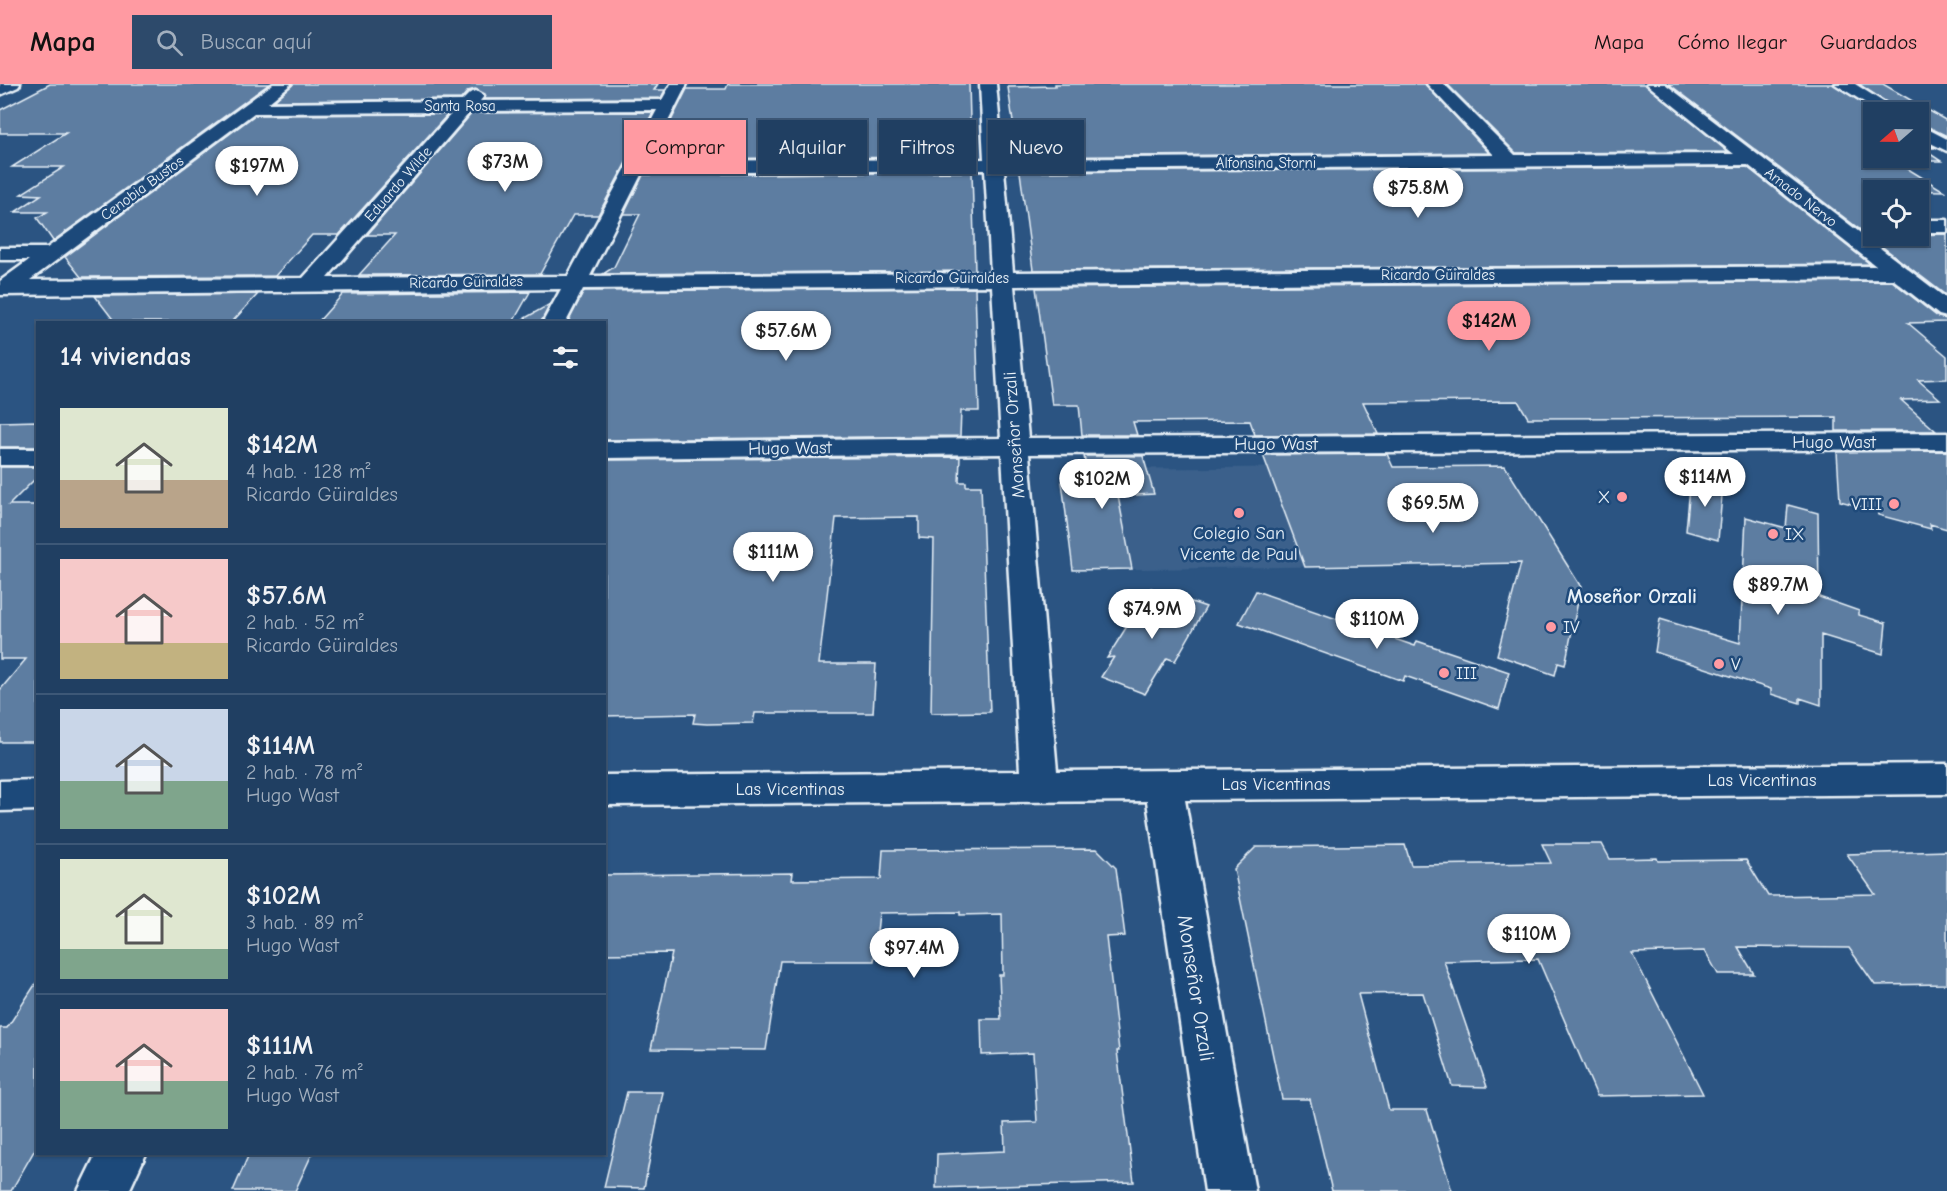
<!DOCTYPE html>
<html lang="es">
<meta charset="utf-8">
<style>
:root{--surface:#203f62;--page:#2d4a6b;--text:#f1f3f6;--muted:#a2afbe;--line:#3d5877;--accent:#ff9aa2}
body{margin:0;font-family:"Comic Neue",sans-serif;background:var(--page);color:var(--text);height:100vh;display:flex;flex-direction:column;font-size:22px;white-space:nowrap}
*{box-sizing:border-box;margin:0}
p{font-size:20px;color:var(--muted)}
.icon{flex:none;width:33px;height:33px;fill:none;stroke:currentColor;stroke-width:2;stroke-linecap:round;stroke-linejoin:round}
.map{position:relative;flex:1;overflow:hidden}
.side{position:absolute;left:36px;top:237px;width:570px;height:834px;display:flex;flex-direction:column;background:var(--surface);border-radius:0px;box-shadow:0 2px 4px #0004,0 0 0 2px var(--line)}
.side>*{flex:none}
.guide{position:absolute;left:624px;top:36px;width:570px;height:54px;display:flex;gap:12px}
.needle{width:39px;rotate:250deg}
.tools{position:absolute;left:1863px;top:18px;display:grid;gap:12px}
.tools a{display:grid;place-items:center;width:66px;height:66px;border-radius:0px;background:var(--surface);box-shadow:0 2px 4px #0004,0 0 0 2px var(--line);font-size:30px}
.price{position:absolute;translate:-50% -51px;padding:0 14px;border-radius:21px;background:#fff;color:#222;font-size:20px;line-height:39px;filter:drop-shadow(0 2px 3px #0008)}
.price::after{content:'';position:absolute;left:50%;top:36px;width:18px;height:14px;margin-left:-9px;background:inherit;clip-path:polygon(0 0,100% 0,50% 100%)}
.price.active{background:var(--accent);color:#111}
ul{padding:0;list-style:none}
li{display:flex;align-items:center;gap:18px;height:150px;padding:0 24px}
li+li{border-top:2px solid var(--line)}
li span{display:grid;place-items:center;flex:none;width:168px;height:120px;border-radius:0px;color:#555}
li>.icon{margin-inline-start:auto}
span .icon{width:72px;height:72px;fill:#fffc;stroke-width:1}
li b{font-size:26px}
h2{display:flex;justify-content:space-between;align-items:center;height:72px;padding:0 24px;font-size:26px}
.pill{padding:0 21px;border-radius:0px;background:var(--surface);box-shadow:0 2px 4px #0004,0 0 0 2px var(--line);font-size:21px;line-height:54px}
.pill.active{background:var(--accent);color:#111}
header{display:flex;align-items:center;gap:36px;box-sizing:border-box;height:84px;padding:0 30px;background:var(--accent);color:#111}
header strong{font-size:28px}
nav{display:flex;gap:33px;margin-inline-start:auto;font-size:21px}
.search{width:420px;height:54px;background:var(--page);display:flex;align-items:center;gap:15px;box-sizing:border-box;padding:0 21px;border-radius:0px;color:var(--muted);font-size:22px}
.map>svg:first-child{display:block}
.built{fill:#3a608b}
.building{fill:#5d7da1;stroke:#e8f1f8;stroke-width:1.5}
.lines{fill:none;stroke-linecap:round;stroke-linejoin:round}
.minor-casing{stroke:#e8f1f8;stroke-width:5}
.minor{fill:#1f4a7a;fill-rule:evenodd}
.poi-dot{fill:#ff9aa2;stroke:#1f4a7a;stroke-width:2}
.labels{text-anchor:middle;stroke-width:5;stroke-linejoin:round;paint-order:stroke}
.far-street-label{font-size:15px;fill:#e8f1f8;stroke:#1f4a7a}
.street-label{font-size:18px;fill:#e8f1f8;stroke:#1f4a7a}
.poi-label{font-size:18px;fill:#e8f1f8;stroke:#1f4a7a;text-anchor:start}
.neighbourhood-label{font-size:20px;font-weight:bold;fill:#e8f1f8;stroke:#1f4a7a}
.near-street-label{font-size:21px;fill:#e8f1f8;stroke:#1f4a7a}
</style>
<header>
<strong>Mapa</strong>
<div class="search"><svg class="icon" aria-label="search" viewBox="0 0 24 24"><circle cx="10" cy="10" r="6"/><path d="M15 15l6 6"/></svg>Buscar aquí</div>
<nav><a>Mapa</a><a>Cómo llegar</a><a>Guardados</a></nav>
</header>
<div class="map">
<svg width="1947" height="1107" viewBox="0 0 1947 1107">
<rect width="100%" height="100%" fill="#2b5482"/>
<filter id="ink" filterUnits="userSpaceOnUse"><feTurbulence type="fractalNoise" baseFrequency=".0167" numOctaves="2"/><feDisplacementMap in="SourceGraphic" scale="12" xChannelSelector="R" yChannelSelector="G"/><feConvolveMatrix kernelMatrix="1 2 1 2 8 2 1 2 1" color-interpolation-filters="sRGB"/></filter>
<g filter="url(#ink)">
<path class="built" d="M 1505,382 L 1566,479 L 1073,486 L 1062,398 L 1082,385 Z"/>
<path class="building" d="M 50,0 L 269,0 L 53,157 L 37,134 L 47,128 L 15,128 L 41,111 L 21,110 L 64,83 L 12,83 L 66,49 L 0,49 L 0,26 Z
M 293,0 L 658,0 L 654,6 L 665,6 L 661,14 L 485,15 L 485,10 L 475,5 L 468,7 L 461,15 L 274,17 Z
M 728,0 L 969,0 L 971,73 L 652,75 L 687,5 L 726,5 Z
M 1055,0 L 1425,0 L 1489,69 L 1018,73 L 1008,3 L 1055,2 Z
M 1447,0 L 1645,0 L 1728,68 L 1516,69 Z
M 1669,0 L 1833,0 L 1877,28 L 1874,28 L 1874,74 L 1918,74 L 1918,56 L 1935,64 L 1921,64 L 1941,77 L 1895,77 L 1944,107 L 1874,106 L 1874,152 L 1947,150 L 1947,212 Z
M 1859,0 L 1883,0 L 1947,37 L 1947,52 L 1918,38 L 1918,28 L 1901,28 Z
M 653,28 L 598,131 L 573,131 L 540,190 L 359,191 L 395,151 L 367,151 L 472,29 Z
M 448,30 L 339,151 L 312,151 L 275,192 L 81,193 L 65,173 L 255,31 Z
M 1747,83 L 1870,180 L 1033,186 L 1020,88 Z
M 972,88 L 975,187 L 603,190 L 614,183 L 640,130 L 624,130 L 643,91 Z
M 1892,197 L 1938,233 L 1947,235 L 1947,238 L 1908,239 L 1947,272 L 1947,295 L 1918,296 L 1940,315 L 1901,316 L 1936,347 L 1836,347 L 1836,333 L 1528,334 L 1518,317 L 1363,318 L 1378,350 L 1255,351 L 1250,337 L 1133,338 L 1137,351 L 1082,351 L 1079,321 L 1052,321 L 1036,204 Z
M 975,204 L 979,327 L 961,327 L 960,352 L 604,356 L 604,238 L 568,238 L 584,207 Z
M 530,208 L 513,238 L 318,238 L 343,210 Z
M 258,210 L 232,238 L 115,238 L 95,212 Z
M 550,220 L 541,238 L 518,238 Z
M 38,337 L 38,363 L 0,363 L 0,338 Z
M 1947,367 L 1947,445 L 1930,440 L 1931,445 L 1878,431 L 1877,427 L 1840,417 L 1837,368 Z
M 1387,370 L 1393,383 L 1505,382 L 1581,503 L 1565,581 L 1558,579 L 1555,591 L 1497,571 L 1521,479 L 1305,483 L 1263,371 Z
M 1084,372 L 1143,372 L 1154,410 L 1118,412 L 1132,485 L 1073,486 L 1062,398 L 1086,383 Z
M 960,373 L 959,398 L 966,398 L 966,402 L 981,402 L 990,628 L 931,629 L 934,455 L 919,454 L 919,433 L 836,434 L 819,580 L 876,580 L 873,629 L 755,629 L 753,639 L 707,640 L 693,639 L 695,630 L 604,632 L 604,376 Z
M 0,383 L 38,383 L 38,392 L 9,421 L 38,421 L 38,658 L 0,658 L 0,606 L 26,575 L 0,575 Z
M 1691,392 L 1723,400 L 1718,456 L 1686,447 Z
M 1788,421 L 1818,429 L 1819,513 L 1859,527 L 1859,531 L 1886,539 L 1883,570 L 1821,551 L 1821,621 L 1800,614 L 1800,619 L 1771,610 L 1771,605 L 1655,568 L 1660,535 L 1740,559 L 1746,433 L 1786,444 Z
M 1151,504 L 1206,523 L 1175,577 L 1167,574 L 1145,610 L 1101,593 L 1114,573 L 1107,574 Z
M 1256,507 L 1415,562 L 1417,557 L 1509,588 L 1499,625 L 1405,592 L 1403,597 L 1239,539 Z
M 1542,760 L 1602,760 L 1610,775 L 1657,774 L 1658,777 L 1746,776 L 1768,812 L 1875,810 L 1847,770 L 1947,767 L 1947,900 L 1875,901 L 1849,864 L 1738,863 L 1754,890 L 1718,890 L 1705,867 L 1632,869 L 1703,1010 L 1597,1012 L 1538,875 L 1444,877 L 1487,1003 L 1452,1002 L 1423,909 L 1358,910 L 1389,1026 L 1427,1026 L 1452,1107 L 1332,1107 L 1310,1015 L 1282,1015 L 1234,785 L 1256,763 L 1405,761 L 1411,781 L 1551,779 Z
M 1097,765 L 1116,784 L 1125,852 L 1106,853 L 1119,967 L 1117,967 L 1134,1098 L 936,1104 L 937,1070 L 1005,1067 L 1004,1039 L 1037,1038 L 1033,969 L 982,971 L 981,935 L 1001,935 L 999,891 L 1003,891 L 1002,830 L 960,831 L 960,828 L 879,829 L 874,877 L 780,877 L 766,966 L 651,965 L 672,869 L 604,870 L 604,791 L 793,789 L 792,796 L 881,795 L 883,766 Z
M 38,896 L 38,1060 L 11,1107 L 0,1107 L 0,944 L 7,944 Z
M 627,1008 L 663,1008 L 644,1104 L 604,1103 Z
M 249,1070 L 312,1070 L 295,1107 L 233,1107 Z"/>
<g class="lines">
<g class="minor-casing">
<path id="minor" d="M 0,0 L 20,0 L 18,3 L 0,11 Z
M 273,0 L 291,0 L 268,19 L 462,17 L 470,9 L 476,7 L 484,12 L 480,17 L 662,16 L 671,0 L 687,0 L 648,77 L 984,75 L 980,0 L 996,0 L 1003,75 L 1494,71 L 1427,0 L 1444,0 L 1515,71 L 1734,70 L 1647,0 L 1665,0 L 1947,215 L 1947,233 L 1939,231 L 1893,195 L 1014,202 L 1028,354 L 1947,349 L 1947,365 L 1029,370 L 1057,687 L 1947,680 L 1947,710 L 1185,716 L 1255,1107 L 1205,1107 L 1147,717 L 604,721 L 604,691 L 1020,687 L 1002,370 L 604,374 L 604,358 L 1001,354 L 992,202 L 583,205 L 566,238 L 543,238 L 561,205 L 0,211 L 0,197 L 29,176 L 0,176 L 0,164 L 47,164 ZM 657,26 L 568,192 L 327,194 L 471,27 ZM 453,28 L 303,194 L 30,196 L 254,29 ZM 1748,81 L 1876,182 L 1013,188 L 1004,86 ZM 985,86 L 991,189 L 590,192 L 642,89 Z
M 1835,0 L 1855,0 L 1899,28 L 1880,28 Z
M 1918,40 L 1947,55 L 1947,67 L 1918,53 Z
M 1918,136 L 1947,136 L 1947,148 L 1918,148 Z
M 0,365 L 38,365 L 38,381 L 0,381 Z
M 38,696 L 38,726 L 0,727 L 0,697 Z
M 96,1070 L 146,1070 L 129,1107 L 78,1107 Z"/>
</g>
<use href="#minor" class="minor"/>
</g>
</g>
<g class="poi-dot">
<circle cx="1622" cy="413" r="6"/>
<circle cx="1894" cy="420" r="6"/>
<circle cx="1239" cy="429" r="6"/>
<circle cx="1773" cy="450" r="6"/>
<circle cx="1551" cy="543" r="6"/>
<circle cx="1719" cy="580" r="6"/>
<circle cx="1444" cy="589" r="6"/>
</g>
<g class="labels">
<g class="far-street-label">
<text x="460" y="27">Santa Rosa</text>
<text x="1266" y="84">Alfonsina Storni</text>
<text transform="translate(398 100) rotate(-49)" y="5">Eduardo Wilde</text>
<text transform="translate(142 104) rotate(-36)" y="5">Cenobia Bustos</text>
<text transform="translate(1801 113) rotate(38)" y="5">Amado Nervo</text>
<text x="1438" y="196">Ricardo Güiraldes</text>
<text x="952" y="199">Ricardo Güiraldes</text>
<text transform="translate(466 198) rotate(-1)" y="5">Ricardo Güiraldes</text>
</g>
<g class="street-label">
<text transform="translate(1014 351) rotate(-94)" y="6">Monseñor Orzali</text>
<text x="1834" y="364">Hugo Wast</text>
<text x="1276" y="366">Hugo Wast</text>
<text transform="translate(790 364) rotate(-1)" y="6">Hugo Wast</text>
<text x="1762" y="702">Las Vicentinas</text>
<text x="1276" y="706">Las Vicentinas</text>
<text x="790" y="711">Las Vicentinas</text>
</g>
<g class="poi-label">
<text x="1610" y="419" text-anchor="end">X</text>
<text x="1882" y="426" text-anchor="end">VIII</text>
<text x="1239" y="455" text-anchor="middle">Colegio San<tspan x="1239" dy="21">Vicente de Paul</tspan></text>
<text x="1785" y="456">IX</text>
<text x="1563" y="549">IV</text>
<text x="1731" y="586">V</text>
<text x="1456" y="595">III</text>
</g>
<g class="neighbourhood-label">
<text x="1632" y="519">Moseñor Orzali</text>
</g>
<g class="near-street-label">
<text transform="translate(1196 904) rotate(81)" y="7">Monseñor Orzali</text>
</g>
</g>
</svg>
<div class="tools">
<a><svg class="needle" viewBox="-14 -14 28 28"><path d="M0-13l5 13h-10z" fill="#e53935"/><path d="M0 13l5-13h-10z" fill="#a2afbe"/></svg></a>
<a><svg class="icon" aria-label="locate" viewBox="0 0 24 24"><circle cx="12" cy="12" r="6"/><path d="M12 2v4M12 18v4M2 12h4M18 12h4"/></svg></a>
</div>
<b class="price" style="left:505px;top:109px">$73M</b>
<b class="price" style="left:257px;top:113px">$197M</b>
<b class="price" style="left:1418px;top:135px">$75.8M</b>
<b class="price active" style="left:1489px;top:268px">$142M</b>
<b class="price" style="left:786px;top:278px">$57.6M</b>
<b class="price" style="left:1705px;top:424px">$114M</b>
<b class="price" style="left:1102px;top:426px">$102M</b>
<b class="price" style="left:1433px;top:450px">$69.5M</b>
<b class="price" style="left:773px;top:499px">$111M</b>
<b class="price" style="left:1778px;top:532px">$89.7M</b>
<b class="price" style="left:1152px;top:556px">$74.9M</b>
<b class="price" style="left:1377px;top:566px">$110M</b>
<b class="price" style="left:1529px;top:881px">$110M</b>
<b class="price" style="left:914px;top:895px">$97.4M</b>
<div class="guide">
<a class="pill active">Comprar</a>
<a class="pill">Alquilar</a>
<a class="pill">Filtros</a>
<a class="pill">Nuevo</a>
</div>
<section class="side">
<h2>14 viviendas<svg class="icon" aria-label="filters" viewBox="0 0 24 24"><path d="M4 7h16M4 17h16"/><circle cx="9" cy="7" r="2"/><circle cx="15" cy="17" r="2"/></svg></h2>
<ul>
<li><span style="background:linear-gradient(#dfe7d0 60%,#b9a48a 0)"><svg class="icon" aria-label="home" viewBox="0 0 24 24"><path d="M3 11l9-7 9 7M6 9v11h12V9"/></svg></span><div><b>$142M</b><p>4 hab. · 128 m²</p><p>Ricardo Güiraldes</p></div></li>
<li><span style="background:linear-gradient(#f6c9c9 70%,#c2b280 0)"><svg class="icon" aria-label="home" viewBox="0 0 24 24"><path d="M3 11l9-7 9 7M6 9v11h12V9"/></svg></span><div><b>$57.6M</b><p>2 hab. · 52 m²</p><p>Ricardo Güiraldes</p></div></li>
<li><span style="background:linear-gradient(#c9d6e8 60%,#7fa58c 0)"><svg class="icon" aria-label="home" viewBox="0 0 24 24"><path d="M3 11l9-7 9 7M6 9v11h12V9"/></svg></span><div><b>$114M</b><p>2 hab. · 78 m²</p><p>Hugo Wast</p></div></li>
<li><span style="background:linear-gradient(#dfe7d0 75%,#7fa58c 0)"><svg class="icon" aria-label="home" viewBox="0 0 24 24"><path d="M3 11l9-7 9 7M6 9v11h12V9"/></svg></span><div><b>$102M</b><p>3 hab. · 89 m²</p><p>Hugo Wast</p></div></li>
<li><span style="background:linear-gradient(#f6c9c9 60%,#7fa58c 0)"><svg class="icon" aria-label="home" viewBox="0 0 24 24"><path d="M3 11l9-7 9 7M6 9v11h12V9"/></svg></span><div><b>$111M</b><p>2 hab. · 76 m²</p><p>Hugo Wast</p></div></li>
</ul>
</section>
</div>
